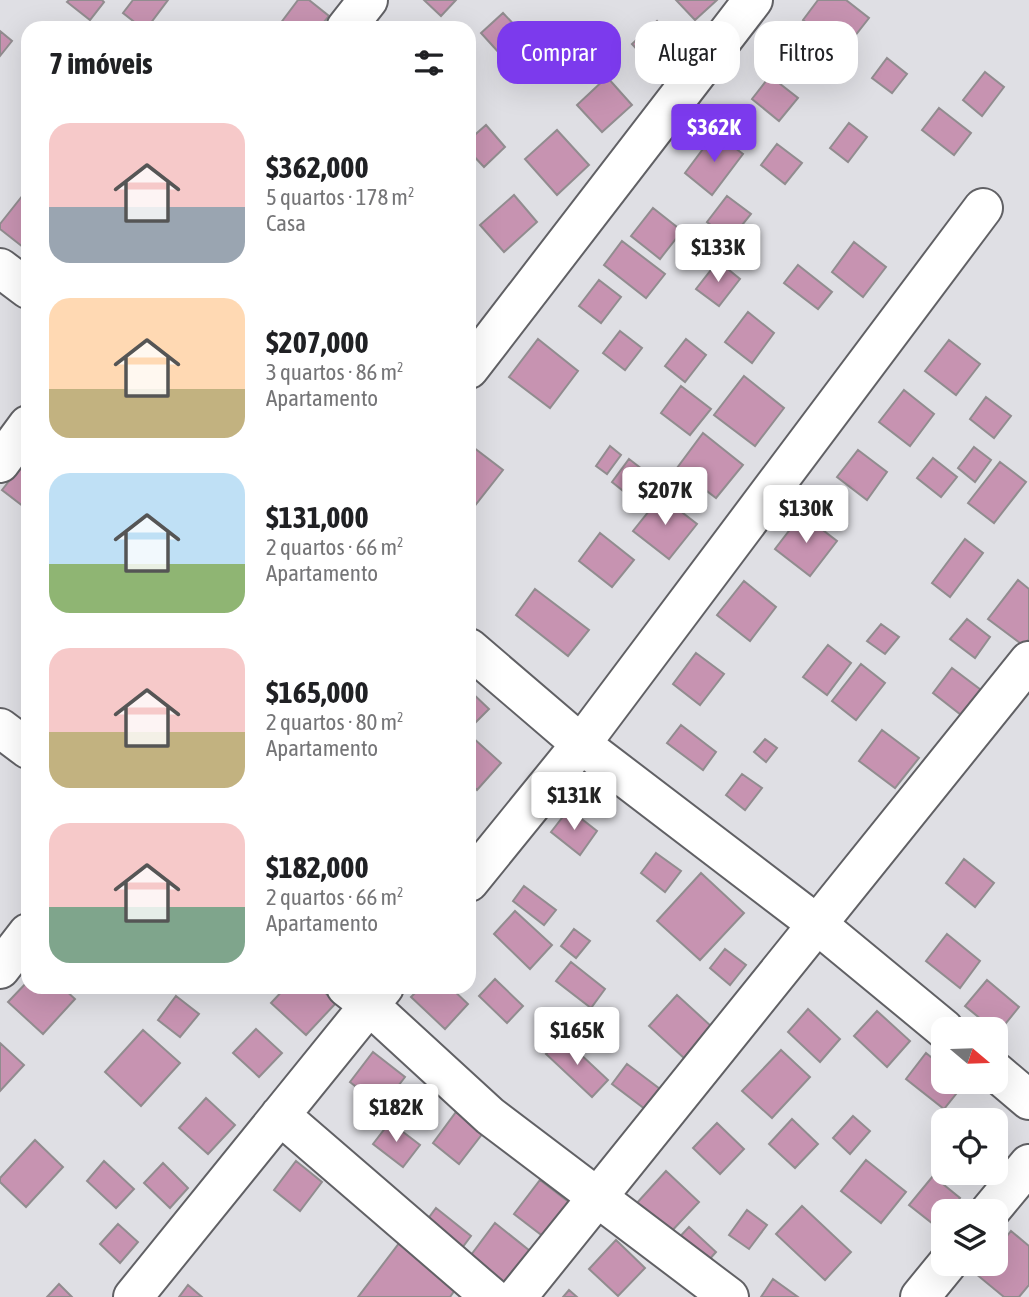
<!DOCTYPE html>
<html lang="pt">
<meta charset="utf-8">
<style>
:root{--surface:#fff;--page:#f6f6f6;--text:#202124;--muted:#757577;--accent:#7c3aed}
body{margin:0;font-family:"Asap Condensed",sans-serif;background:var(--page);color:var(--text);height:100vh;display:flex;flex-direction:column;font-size:26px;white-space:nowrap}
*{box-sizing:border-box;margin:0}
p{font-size:23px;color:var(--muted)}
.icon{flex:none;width:38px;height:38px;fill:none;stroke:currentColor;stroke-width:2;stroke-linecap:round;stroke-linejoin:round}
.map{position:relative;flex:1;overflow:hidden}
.panel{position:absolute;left:21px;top:21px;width:455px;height:973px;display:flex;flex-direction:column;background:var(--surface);border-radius:21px;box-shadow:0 7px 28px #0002}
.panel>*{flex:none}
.hud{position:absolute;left:497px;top:21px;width:427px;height:63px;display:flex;gap:14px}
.needle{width:46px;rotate:109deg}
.controls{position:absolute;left:931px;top:1017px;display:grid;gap:14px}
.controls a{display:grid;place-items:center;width:77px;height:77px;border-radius:14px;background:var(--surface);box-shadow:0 7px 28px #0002;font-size:35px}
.price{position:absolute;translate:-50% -60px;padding:0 16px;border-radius:7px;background:#fff;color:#222;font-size:23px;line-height:46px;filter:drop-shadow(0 2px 4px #0008)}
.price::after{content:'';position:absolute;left:50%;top:42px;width:21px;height:16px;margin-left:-10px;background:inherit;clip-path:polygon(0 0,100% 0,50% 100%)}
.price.on{background:var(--accent);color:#fff}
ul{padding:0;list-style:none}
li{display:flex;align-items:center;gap:21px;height:175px;padding:0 28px}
li span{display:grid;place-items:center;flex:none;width:196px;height:140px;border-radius:21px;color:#555}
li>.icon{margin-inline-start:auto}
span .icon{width:84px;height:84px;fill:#fffc;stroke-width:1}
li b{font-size:30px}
h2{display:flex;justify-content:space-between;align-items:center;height:84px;padding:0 28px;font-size:30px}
.tag{padding:0 24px;border-radius:21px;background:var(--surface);box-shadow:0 7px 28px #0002;font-size:24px;line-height:63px}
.tag.on{background:var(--accent);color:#fff}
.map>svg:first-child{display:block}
.building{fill:#c793b1;stroke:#918c8f;stroke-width:2}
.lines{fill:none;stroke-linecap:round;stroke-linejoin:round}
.minor-casing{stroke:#616165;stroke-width:42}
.tertiary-casing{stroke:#616165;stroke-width:42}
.minor{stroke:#fff;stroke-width:38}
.tertiary{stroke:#fff;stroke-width:38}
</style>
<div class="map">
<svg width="1029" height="1297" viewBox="0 0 1029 1297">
<rect width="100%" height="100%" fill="#dfdfe4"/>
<path class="building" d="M 69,0 L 102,0 L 104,2 L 90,20 L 67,2 Z
M 133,0 L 168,0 L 147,28 L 142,28 L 123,13 Z
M 298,0 L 309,0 L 329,16 L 319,28 L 277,28 Z
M 424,0 L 456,0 L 441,16 Z
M 676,0 L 717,0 L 695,20 Z
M 818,0 L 846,0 L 869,18 L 843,51 L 803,20 Z
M 503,13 L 523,34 L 501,55 L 481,33 Z
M 657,21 L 678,44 L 653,67 L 632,44 Z
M 0,31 L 12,41 L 0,56 Z
M 538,34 L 556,54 L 532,76 L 514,56 Z
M 887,58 L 907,74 L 892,93 L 872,78 Z
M 985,72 L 1004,87 L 982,116 L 963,100 Z
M 770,76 L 798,98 L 779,121 L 752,99 Z
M 607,77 L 632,105 L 602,132 L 577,105 Z
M 939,108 L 971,133 L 954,155 L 922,130 Z
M 849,123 L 867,137 L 848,162 L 830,148 Z
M 486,125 L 505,147 L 484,167 L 469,151 L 469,140 Z
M 557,130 L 589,165 L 557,195 L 525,159 Z
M 715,133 L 743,154 L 712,195 L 685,173 Z
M 777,144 L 802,163 L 785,184 L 761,165 Z
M 23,195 L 28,198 L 28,251 L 0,229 L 0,224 Z
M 514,195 L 537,222 L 504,252 L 480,225 Z
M 727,196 L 751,214 L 730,240 L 707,222 Z
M 653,208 L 682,231 L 660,259 L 631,236 Z
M 622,241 L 665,274 L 646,298 L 604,265 Z
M 854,242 L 886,267 L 863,297 L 832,272 Z
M 718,261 L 740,279 L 719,306 L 696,289 Z
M 798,265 L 832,292 L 818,309 L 784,283 Z
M 599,280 L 621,297 L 601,323 L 579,306 Z
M 748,312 L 774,333 L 752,363 L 725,342 Z
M 620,331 L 642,348 L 625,370 L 603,353 Z
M 538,339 L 578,371 L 550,408 L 509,377 Z
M 686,339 L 706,355 L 685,382 L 665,366 Z
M 949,340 L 980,364 L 956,395 L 925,371 Z
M 744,376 L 784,408 L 755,446 L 714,415 Z
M 681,386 L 711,409 L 690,435 L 661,413 Z
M 904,390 L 934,414 L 910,446 L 879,422 Z
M 986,397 L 1011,416 L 994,438 L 970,419 Z
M 703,433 L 743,465 L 716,498 L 677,468 Z
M 469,444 L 503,470 L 473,508 L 469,505 Z
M 610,446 L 621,455 L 607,474 L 596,466 Z
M 974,447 L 991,460 L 975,482 L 958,468 Z
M 858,450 L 887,472 L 867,500 L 837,477 Z
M 933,458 L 957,477 L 941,497 L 917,478 Z
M 629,459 L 660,483 L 642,506 L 612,482 Z
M 25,461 L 28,464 L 28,510 L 2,490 Z
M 1000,462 L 1026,482 L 994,523 L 968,503 Z
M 661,496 L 697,524 L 669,559 L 633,531 Z
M 802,514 L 837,541 L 810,576 L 775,549 Z
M 600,533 L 634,560 L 612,587 L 579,561 Z
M 965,539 L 983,553 L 950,597 L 932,583 Z
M 1018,580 L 1029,589 L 1029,639 L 1024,646 L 988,619 Z
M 744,581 L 776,607 L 750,641 L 717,615 Z
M 535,589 L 589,630 L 568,656 L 516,615 Z
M 967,619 L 990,637 L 975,658 L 950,639 Z
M 881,624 L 899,637 L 885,654 L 867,641 Z
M 828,645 L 851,663 L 827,695 L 803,677 Z
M 696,653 L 724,674 L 700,705 L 673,684 Z
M 861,664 L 885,683 L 856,720 L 832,701 Z
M 952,668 L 985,693 L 965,718 L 933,693 Z
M 469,690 L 489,709 L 469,729 Z
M 681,725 L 716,752 L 703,770 L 667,743 Z
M 882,730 L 919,758 L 895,788 L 859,761 Z
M 472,737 L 501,763 L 477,790 L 469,782 L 469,740 Z
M 765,739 L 777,748 L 766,762 L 754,752 Z
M 742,774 L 762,788 L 745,810 L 726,795 Z
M 569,809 L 597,831 L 580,855 L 551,832 Z
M 656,853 L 681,871 L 665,892 L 641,873 Z
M 964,859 L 994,883 L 975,907 L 946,883 Z
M 701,873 L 744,913 L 700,960 L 657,921 Z
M 524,886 L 556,910 L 544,925 L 513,901 Z
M 515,911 L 552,945 L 530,969 L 494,934 Z
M 574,929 L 590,941 L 576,958 L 561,946 Z
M 947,934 L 980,961 L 960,988 L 926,961 Z
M 725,949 L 746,965 L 730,985 L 710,968 Z
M 571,962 L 605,989 L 591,1008 L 556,981 Z
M 495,979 L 523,1006 L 507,1023 L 479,996 Z
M 987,980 L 1019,1007 L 998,1033 L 996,1029 L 993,1029 L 965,1006 Z
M 28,981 L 28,987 L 62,987 L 75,999 L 43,1034 L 8,1002 Z
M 286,987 L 319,987 L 336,1003 L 306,1035 L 271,1003 Z
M 421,987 L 450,987 L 468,1004 L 445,1029 L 411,997 Z
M 677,995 L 712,1027 L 684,1058 L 649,1026 Z
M 176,996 L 199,1014 L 180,1037 L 158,1020 Z
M 808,1009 L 840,1039 L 820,1062 L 788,1032 Z
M 877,1011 L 910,1041 L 887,1067 L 854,1036 Z
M 256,1029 L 282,1053 L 259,1077 L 233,1053 Z
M 143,1030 L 180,1063 L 141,1106 L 105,1072 Z
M 562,1037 L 608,1080 L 592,1097 L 546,1054 Z
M 0,1043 L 24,1065 L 0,1091 Z
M 781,1050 L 810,1077 L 772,1118 L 742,1091 Z
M 373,1052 L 405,1077 L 382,1107 L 350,1082 Z
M 926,1053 L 943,1067 L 943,1082 L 961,1082 L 964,1084 L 944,1109 L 906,1079 Z
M 627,1064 L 660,1089 L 645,1109 L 612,1084 Z
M 206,1098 L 235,1125 L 208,1154 L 179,1128 Z
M 456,1112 L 483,1133 L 459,1164 L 433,1143 Z
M 853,1116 L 870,1131 L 850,1154 L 833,1138 Z
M 792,1119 L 818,1144 L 795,1168 L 769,1144 Z
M 390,1122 L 420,1145 L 403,1167 L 373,1144 Z
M 717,1123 L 744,1149 L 720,1174 L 693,1148 Z
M 35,1140 L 63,1167 L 26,1207 L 0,1182 L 0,1178 Z
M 866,1160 L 906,1192 L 881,1223 L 841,1191 Z
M 104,1161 L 134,1189 L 116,1208 L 87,1181 Z
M 296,1161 L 322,1182 L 300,1211 L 274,1190 Z
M 163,1163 L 188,1188 L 170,1208 L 144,1183 Z
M 666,1171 L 699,1202 L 668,1235 L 636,1204 Z
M 933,1176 L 960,1198 L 950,1211 L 943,1211 L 943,1220 L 937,1227 L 909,1205 Z
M 540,1180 L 570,1203 L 544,1237 L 514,1214 Z
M 802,1206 L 851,1252 L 825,1280 L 776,1234 Z
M 436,1208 L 471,1236 L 456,1256 L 421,1228 Z
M 747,1210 L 767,1225 L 749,1249 L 729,1235 Z
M 495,1223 L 530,1251 L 502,1286 L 468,1259 Z
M 118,1224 L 138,1242 L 120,1263 L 100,1244 Z
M 689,1227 L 716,1252 L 700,1270 L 673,1244 Z
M 1011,1231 L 1029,1246 L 1029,1285 L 1019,1297 L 1004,1297 L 976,1274 L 985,1264 L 996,1264 L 996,1250 Z
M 616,1240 L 645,1268 L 618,1296 L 589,1269 Z
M 400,1242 L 457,1287 L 450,1297 L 358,1297 Z
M 773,1279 L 798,1297 L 761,1297 Z
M 59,1284 L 72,1297 L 47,1297 Z
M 188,1285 L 202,1297 L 179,1297 Z
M 569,1290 L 577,1297 L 563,1297 Z"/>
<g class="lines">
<g class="minor-casing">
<path id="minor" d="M 346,28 L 368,0
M 469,369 L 753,0
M 0,463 L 28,425
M 0,728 L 28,749
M 469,882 L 581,744 L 983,208
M 0,969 L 28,933
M 346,987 L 369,1005 L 490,1116 L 729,1297
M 280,1115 L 491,1297
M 990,1211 L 1029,1164
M 133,1297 L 384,987
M 517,1297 L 1029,661
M 920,1297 L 947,1264"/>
</g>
<g class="tertiary-casing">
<path id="tertiary" d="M 0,268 L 28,289
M 469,648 L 581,744 L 818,925 L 944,1029
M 996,1072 L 1029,1100"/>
</g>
<use href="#minor" class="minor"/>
<use href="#tertiary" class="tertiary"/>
</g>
</svg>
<div class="controls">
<a><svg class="needle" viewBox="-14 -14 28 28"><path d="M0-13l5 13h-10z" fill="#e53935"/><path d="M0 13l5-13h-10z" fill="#757577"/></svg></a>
<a><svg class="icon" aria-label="locate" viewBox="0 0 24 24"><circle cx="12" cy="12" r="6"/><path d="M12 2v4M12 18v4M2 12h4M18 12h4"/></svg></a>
<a><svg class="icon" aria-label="layers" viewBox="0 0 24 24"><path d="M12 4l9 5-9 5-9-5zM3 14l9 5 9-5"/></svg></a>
</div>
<b class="price on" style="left:714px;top:164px">$362K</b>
<b class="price" style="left:718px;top:284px">$133K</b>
<b class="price" style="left:665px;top:527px">$207K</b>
<b class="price" style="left:806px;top:545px">$130K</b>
<b class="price" style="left:574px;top:832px">$131K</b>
<b class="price" style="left:577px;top:1067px">$165K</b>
<b class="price" style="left:396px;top:1144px">$182K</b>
<div class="hud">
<a class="tag on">Comprar</a>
<a class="tag">Alugar</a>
<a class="tag">Filtros</a>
</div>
<section class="panel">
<h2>7 imóveis<svg class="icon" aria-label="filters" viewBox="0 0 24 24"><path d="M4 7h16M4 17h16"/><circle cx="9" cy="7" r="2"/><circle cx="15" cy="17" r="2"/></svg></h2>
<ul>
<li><span style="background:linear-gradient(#f6c9c9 60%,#9aa5b1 0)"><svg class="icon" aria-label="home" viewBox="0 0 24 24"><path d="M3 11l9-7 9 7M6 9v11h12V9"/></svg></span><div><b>$362,000</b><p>5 quartos · 178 m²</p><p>Casa</p></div></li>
<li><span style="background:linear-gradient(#ffd9b3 65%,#c2b280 0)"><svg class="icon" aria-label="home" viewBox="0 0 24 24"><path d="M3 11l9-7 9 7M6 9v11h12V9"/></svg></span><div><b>$207,000</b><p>3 quartos · 86 m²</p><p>Apartamento</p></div></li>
<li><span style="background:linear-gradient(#bfe0f5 65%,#8fb573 0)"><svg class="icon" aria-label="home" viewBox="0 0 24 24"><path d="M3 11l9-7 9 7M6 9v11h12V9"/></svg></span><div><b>$131,000</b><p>2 quartos · 66 m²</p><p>Apartamento</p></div></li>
<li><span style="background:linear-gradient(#f6c9c9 60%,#c2b280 0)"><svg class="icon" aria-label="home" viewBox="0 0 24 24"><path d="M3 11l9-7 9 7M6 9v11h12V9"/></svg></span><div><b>$165,000</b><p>2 quartos · 80 m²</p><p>Apartamento</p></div></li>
<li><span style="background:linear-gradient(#f6c9c9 60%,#7fa58c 0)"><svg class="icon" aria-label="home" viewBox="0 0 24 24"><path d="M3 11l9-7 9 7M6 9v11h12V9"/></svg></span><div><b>$182,000</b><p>2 quartos · 66 m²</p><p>Apartamento</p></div></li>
</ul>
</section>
</div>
